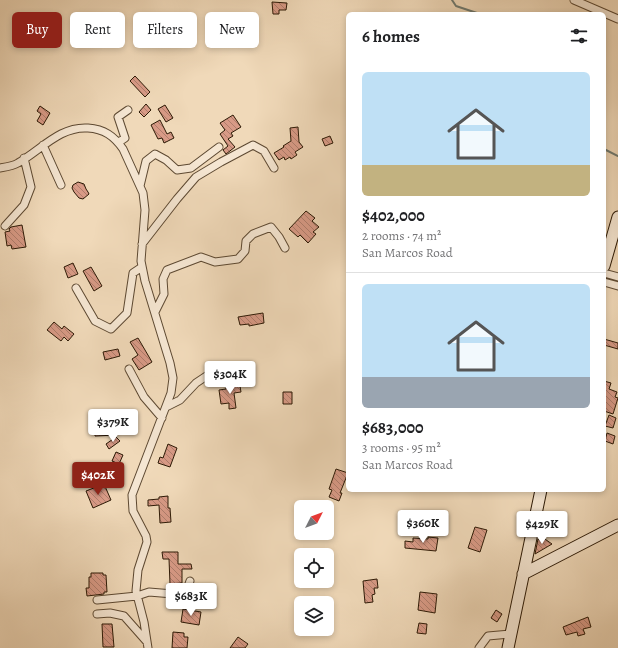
<!DOCTYPE html>
<meta charset="utf-8">
<style>
:root{--surface:#fff;--page:#f2f2f2;--text:#202124;--muted:#757577;--line:#e0e0e0;--accent:#8f2418}
body{margin:0;font-family:Alegreya,serif;background:var(--page);color:var(--text);height:100vh;display:flex;flex-direction:column;font-size:15px;white-space:nowrap}
*{box-sizing:border-box;margin:0}
p{font-size:13px;color:var(--muted)}
.icon{flex:none;width:22px;height:22px;fill:none;stroke:currentColor;stroke-width:2;stroke-linecap:round;stroke-linejoin:round}
.map{position:relative;flex:1;overflow:hidden}
.panel{position:absolute;left:346px;top:12px;width:260px;height:480px;display:flex;flex-direction:column;background:var(--surface);border-radius:6px;box-shadow:0 2px 6px #0003}
.panel>*{flex:none}
.top-card{position:absolute;left:12px;top:12px;width:274px;height:36px;display:flex;gap:8px}
.needle{width:26px;rotate:48deg}
.controls{position:absolute;left:294px;top:500px;display:grid;gap:8px}
.controls a{display:grid;place-items:center;width:40px;height:40px;border-radius:6px;background:var(--surface);box-shadow:0 2px 6px #0003;font-size:20px}
.price{position:absolute;translate:-50% -34px;padding:0 9px;border-radius:4px;background:#fff;color:#222;font-size:13px;line-height:26px;filter:drop-shadow(0 1px 2px #0008)}
.price::after{content:'';position:absolute;left:50%;top:24px;width:12px;height:9px;margin-left:-6px;background:inherit;clip-path:polygon(0 0,100% 0,50% 100%)}
.price.selected{background:var(--accent);color:#fff}
ul{padding:0;list-style:none}
li{display:grid;align-content:center;gap:8px;height:212px;padding:0 16px}
li+li{border-top:1px solid var(--line)}
li span{display:grid;place-items:center;height:124px;border-radius:6px;color:#555}
li>.icon{margin-inline-start:auto}
span .icon{width:72px;height:72px;fill:#fffc;stroke-width:1}
li b{font-size:17px}
h2{display:flex;justify-content:space-between;align-items:center;height:48px;padding:0 16px;font-size:17px}
.chip{padding:0 14px;border-radius:6px;background:var(--surface);box-shadow:0 2px 6px #0003;font-size:14px;line-height:36px}
.chip.selected{background:var(--accent);color:#fff}
.map>svg:first-child{display:block}
.lines{fill:none;stroke-linecap:round;stroke-linejoin:round}
.stream{stroke:#6f796f;stroke-width:2}
.building{fill:url(#building-back-hatch);stroke:#2c1905}
.street-casing{stroke:#5d4932;stroke-width:9}
.secondary-casing{stroke:#2c1905;stroke-width:13}
.street{stroke:#f5e6d2;stroke-width:7}
.secondary{stroke:#f5e6d2;stroke-width:11}
</style>
<div class="map">
<svg width="618" height="648" viewBox="0 0 618 648">
<defs>
<pattern id="building-back-hatch" width="6" height="6" patternUnits="userSpaceOnUse"><rect width="6" height="6" fill="#d89a86"/><path d="M-1 5l2 2M0 0l6 6M5-1l2 2" fill="none" stroke="#af7d6c"/></pattern>
</defs>
<rect width="100%" height="100%" fill="#f0d9b9"/>
<filter id="stains"><feTurbulence type="fractalNoise" baseFrequency=".005" numOctaves="4"/><feColorMatrix values="0 0 0 0 .2 0 0 0 0 .09 0 0 0 0 .02 0 0 0 .5 -.17"/></filter>
<radialGradient id="worn" r=".72"><stop offset=".6" stop-color="#630" stop-opacity="0"/><stop offset="1" stop-color="#630" stop-opacity=".3"/></radialGradient>
<g class="lines">
<path class="stream" d="M 452,0 L 456,6 L 480,14
M 604,149 L 618,156"/>
</g>
<path class="building" d="M 272,2 L 287,3 L 286,10 L 279,10 L 279,14 L 273,14 Z
M 135,76 L 150,92 L 145,97 L 130,81 Z
M 146,104 L 151,110 L 144,117 L 139,112 Z
M 165,105 L 173,118 L 166,122 L 158,109 Z
M 40,106 L 50,113 L 43,125 L 37,121 L 41,114 L 37,111 Z
M 233,115 L 241,127 L 231,133 L 233,136 L 228,139 L 235,147 L 226,154 L 223,150 L 228,146 L 220,134 L 225,130 L 220,123 Z
M 160,120 L 167,134 L 171,132 L 174,138 L 164,143 L 162,138 L 158,139 L 151,125 Z
M 298,127 L 299,142 L 303,147 L 295,152 L 297,155 L 291,159 L 290,157 L 285,160 L 284,157 L 279,160 L 274,153 L 284,147 L 283,146 L 291,141 L 290,128 Z
M 330,136 L 333,143 L 325,146 L 322,139 Z
M 78,182 L 84,184 L 86,189 L 88,192 L 89,194 L 83,199 L 79,198 L 74,192 L 72,188 L 73,185 Z
M 306,211 L 315,218 L 312,221 L 319,227 L 313,232 L 316,234 L 308,243 L 300,235 L 298,237 L 289,229 Z
M 22,225 L 26,247 L 12,249 L 11,245 L 7,246 L 5,232 L 10,231 L 9,229 L 11,227 Z
M 73,263 L 78,274 L 68,278 L 64,267 Z
M 91,267 L 102,286 L 94,291 L 83,271 Z
M 263,313 L 264,323 L 249,326 L 249,324 L 240,325 L 238,317 Z
M 54,322 L 62,329 L 64,326 L 74,334 L 68,341 L 64,337 L 61,341 L 47,330 Z
M 138,338 L 152,362 L 139,370 L 132,359 L 138,355 L 130,342 Z
M 604,339 L 618,343 L 618,349 L 604,345 Z
M 118,349 L 120,356 L 105,360 L 103,352 Z
M 604,381 L 611,383 L 609,389 L 617,392 L 615,397 L 618,398 L 613,414 L 604,411 Z
M 237,382 L 238,386 L 240,386 L 241,392 L 234,393 L 236,408 L 229,409 L 229,403 L 221,404 L 219,390 L 226,389 L 226,384 Z
M 283,392 L 292,392 L 292,404 L 283,404 Z
M 609,415 L 616,418 L 613,428 L 605,426 Z
M 105,418 L 106,418 L 110,431 L 115,430 L 117,435 L 95,436 L 95,434 L 105,431 Z
M 607,433 L 615,436 L 613,444 L 605,441 Z
M 116,437 L 120,441 L 109,449 L 106,444 Z
M 168,444 L 177,448 L 170,467 L 158,463 L 160,457 L 163,458 Z
M 116,452 L 123,455 L 119,464 L 112,461 Z
M 336,469 L 348,473 L 340,493 L 342,493 L 339,501 L 329,497 L 332,490 L 329,489 Z
M 104,484 L 111,500 L 93,508 L 86,491 Z
M 168,496 L 168,508 L 170,508 L 171,522 L 160,523 L 159,505 L 148,506 L 148,500 L 159,499 L 159,497 Z
M 475,527 L 487,530 L 480,552 L 468,548 Z
M 428,537 L 438,538 L 436,551 L 405,548 L 405,541 L 413,542 L 413,538 L 428,539 Z
M 542,537 L 552,544 L 535,554 L 538,539 L 540,540 Z
M 162,552 L 178,552 L 178,564 L 191,564 L 192,569 L 182,569 L 182,583 L 170,584 L 169,559 L 163,559 Z
M 91,573 L 103,573 L 103,575 L 106,575 L 107,592 L 104,592 L 104,594 L 87,596 L 86,588 L 89,588 L 89,577 L 91,577 Z
M 377,579 L 378,588 L 374,588 L 375,594 L 372,595 L 373,602 L 365,603 L 363,581 Z
M 420,592 L 437,594 L 435,613 L 418,610 Z
M 183,609 L 201,612 L 199,625 L 181,622 Z
M 496,610 L 502,614 L 497,622 L 491,618 Z
M 588,617 L 591,627 L 583,629 L 585,634 L 578,636 L 577,632 L 566,635 L 563,627 Z
M 419,623 L 427,624 L 426,634 L 417,633 Z
M 102,624 L 112,624 L 114,647 L 103,647 Z
M 173,632 L 184,633 L 184,637 L 188,637 L 187,648 L 172,648 Z
M 238,637 L 248,644 L 245,648 L 230,648 Z"/>
<g class="lines">
<g class="street-casing">
<path id="street" d="M 574,0 L 618,19
M 119,142 L 125,138 L 118,117 L 128,110
M 43,145 L 61,185
M 0,168 C 6,167 13,166 18,163 C 41,150 60,126 88,128 C 104,129 114,136 123,149 L 143,193 L 145,210 L 141,261 L 145,281 L 170,363 L 173,378 L 171,393 L 132,495 L 133,511 L 146,536 L 147,542 L 138,570 L 136,591 L 144,622 L 148,648
M 140,186 L 146,161 L 155,154 L 166,160 L 177,170 L 191,168 L 219,147
M 5,226 L 24,205 L 31,187 L 24,158
M 142,244 L 177,199 L 196,177 L 221,162 L 253,145 L 264,151 L 274,168
M 604,273 L 618,277
M 604,282 L 618,286
M 76,288 L 95,321 L 111,329 L 127,313 L 133,273 L 142,267
M 155,312 L 164,294 L 163,279 L 167,270 L 201,257 L 215,262 L 238,259 L 245,251 L 246,241 L 253,234 L 271,227 L 279,237 L 285,248
M 129,369 L 144,397 L 162,418
M 166,407 L 180,400 L 196,383 L 214,371 L 233,376
M 97,600 L 137,596 L 149,592 L 185,595 L 190,581
M 97,614 L 110,613 L 124,616 L 147,642
M 479,648 L 488,636 L 511,634"/>
</g>
<g class="secondary-casing">
<path id="secondary" d="M 604,266 L 618,217
M 523,574 L 618,525
M 508,648 L 541,490"/>
</g>
<use href="#street" class="street"/>
<use href="#secondary" class="secondary"/>
</g>
<rect width="100%" height="100%" filter="url(#stains)"/>
<rect width="100%" height="100%" fill="url(#worn)"/>
</svg>
<div class="controls">
<a><svg class="needle" viewBox="-14 -14 28 28"><path d="M0-13l5 13h-10z" fill="#e53935"/><path d="M0 13l5-13h-10z" fill="#757577"/></svg></a>
<a><svg class="icon" aria-label="locate" viewBox="0 0 24 24"><circle cx="12" cy="12" r="6"/><path d="M12 2v4M12 18v4M2 12h4M18 12h4"/></svg></a>
<a><svg class="icon" aria-label="layers" viewBox="0 0 24 24"><path d="M12 4l9 5-9 5-9-5zM3 14l9 5 9-5"/></svg></a>
</div>
<b class="price" style="left:230px;top:395px">$304K</b>
<b class="price" style="left:113px;top:443px">$379K</b>
<b class="price selected" style="left:98px;top:496px">$402K</b>
<b class="price" style="left:423px;top:544px">$360K</b>
<b class="price" style="left:542px;top:545px">$429K</b>
<b class="price" style="left:191px;top:617px">$683K</b>
<div class="top-card">
<a class="chip selected">Buy</a>
<a class="chip">Rent</a>
<a class="chip">Filters</a>
<a class="chip">New</a>
</div>
<section class="panel">
<h2>6 homes<svg class="icon" aria-label="filters" viewBox="0 0 24 24"><path d="M4 7h16M4 17h16"/><circle cx="9" cy="7" r="2"/><circle cx="15" cy="17" r="2"/></svg></h2>
<ul>
<li><span style="background:linear-gradient(#bfe0f5 75%,#c2b280 0)"><svg class="icon" aria-label="home" viewBox="0 0 24 24"><path d="M3 11l9-7 9 7M6 9v11h12V9"/></svg></span><div><b>$402,000</b><p>2 rooms · 74 m²</p><p>San Marcos Road</p></div></li>
<li><span style="background:linear-gradient(#bfe0f5 75%,#9aa5b1 0)"><svg class="icon" aria-label="home" viewBox="0 0 24 24"><path d="M3 11l9-7 9 7M6 9v11h12V9"/></svg></span><div><b>$683,000</b><p>3 rooms · 95 m²</p><p>San Marcos Road</p></div></li>
</ul>
</section>
</div>
